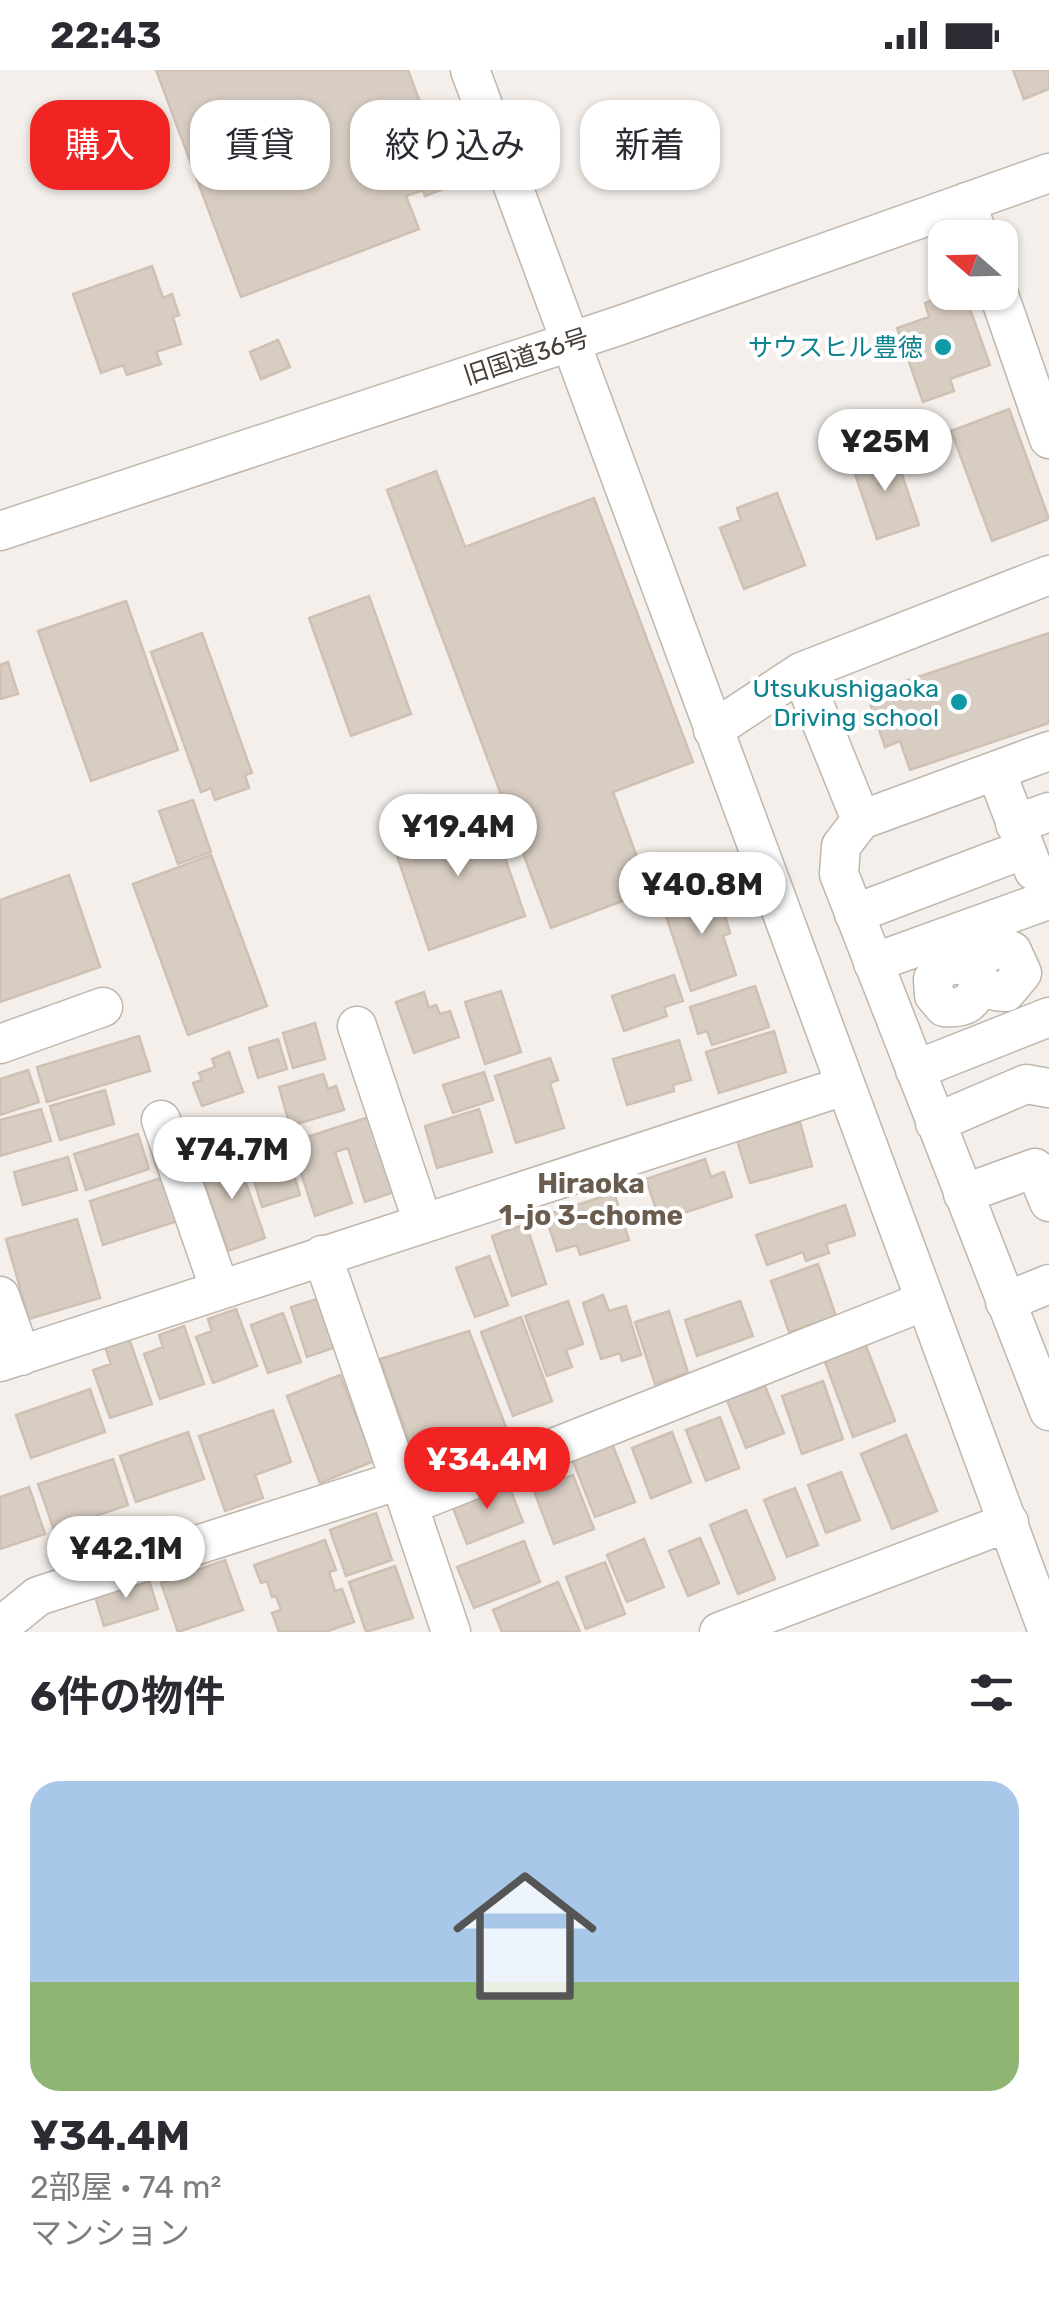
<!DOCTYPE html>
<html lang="ja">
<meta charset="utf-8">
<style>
:root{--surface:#fff;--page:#f2f2f3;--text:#2b2b33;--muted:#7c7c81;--line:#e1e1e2;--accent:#f22323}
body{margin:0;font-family:Rubik,"Noto Sans JP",sans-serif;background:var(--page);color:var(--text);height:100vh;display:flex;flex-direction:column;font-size:38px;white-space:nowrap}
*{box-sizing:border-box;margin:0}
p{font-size:32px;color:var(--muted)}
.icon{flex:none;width:55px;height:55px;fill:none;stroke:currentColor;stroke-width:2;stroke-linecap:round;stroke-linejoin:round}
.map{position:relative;height:1562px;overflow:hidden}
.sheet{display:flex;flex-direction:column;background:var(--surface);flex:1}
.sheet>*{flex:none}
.guide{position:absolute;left:30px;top:30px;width:990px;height:90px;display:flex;gap:20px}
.needle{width:65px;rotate:290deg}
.buttons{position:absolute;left:928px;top:150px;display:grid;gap:20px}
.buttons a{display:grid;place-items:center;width:90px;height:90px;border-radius:20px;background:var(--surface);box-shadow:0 2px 8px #0004;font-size:50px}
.price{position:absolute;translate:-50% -85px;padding:0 22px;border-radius:35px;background:#fff;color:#222;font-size:32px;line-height:65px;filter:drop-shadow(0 2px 5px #0008)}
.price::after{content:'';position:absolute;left:50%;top:60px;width:30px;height:22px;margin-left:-15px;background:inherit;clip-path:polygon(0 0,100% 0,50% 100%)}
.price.selected{background:var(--accent);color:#fff}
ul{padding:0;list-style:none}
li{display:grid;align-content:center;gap:20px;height:530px;padding:0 30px}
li+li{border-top:2px solid var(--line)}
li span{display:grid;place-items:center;height:310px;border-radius:30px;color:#555}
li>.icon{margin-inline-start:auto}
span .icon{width:180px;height:180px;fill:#fffc;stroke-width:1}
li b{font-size:42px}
h2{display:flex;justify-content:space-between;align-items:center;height:120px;padding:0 30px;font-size:42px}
.tag{padding:0 35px;border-radius:30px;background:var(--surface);box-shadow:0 2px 8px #0004;font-size:35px;line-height:90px}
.tag.selected{background:var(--accent);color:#fff}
.status{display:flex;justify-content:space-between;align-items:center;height:70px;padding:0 50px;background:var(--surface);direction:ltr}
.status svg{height:28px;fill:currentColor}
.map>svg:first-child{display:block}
.building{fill:#d8cdc2;stroke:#d0c0b3;stroke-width:2.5}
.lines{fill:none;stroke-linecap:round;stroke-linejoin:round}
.minor-casing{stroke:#bfb6ac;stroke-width:41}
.minor{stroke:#fff;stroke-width:38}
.culture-dot{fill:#0f9aa8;stroke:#fff;stroke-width:4}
.labels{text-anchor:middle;stroke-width:8;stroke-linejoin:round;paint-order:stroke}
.culture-label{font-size:25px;fill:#0d838f;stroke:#fff;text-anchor:end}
.street-label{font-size:25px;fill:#483f38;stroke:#fff}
.neighbourhood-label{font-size:28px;font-weight:bold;fill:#6a5c4f;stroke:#fff}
</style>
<div class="status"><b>22:43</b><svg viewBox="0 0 49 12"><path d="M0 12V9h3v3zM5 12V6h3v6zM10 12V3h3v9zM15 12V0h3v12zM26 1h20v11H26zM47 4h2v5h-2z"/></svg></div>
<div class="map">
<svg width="1049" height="1562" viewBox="0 0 1049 1562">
<rect width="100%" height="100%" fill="#f4efea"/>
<path class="building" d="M 156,0 L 408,0 L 451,116 L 425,126 L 423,120 L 406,126 L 419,159 L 241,227 Z
M 1013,0 L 1049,0 L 1049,19 L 1024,29 Z
M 152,196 L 163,228 L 172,224 L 179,245 L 173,247 L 181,274 L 156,282 L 161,294 L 127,305 L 123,295 L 101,303 L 73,224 Z
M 954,222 L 964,222 L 990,295 L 950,309 L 954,321 L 923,332 L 897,258 L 929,247 L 925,233 Z
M 278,270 L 290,297 L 261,309 L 250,282 Z
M 1009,339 L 1049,449 L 992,471 L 951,361 Z
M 893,378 L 919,455 L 877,469 L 851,392 Z
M 436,401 L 465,477 L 594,428 L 693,692 L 613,722 L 637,787 L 629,791 L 641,824 L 551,858 L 387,420 Z
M 777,423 L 805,495 L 744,519 L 720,458 L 741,450 L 737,438 Z
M 369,526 L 411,644 L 351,666 L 309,548 Z
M 126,531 L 178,680 L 91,711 L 38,561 Z
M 202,563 L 252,703 L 245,705 L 249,718 L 215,730 L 211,718 L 201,722 L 151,582 Z
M 1049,563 L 1049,653 L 910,700 L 900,671 L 885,677 L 867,624 Z
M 8,592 L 18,624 L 0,629 L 0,595 Z
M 193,730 L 211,782 L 178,794 L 159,741 Z
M 488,738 L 525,846 L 429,880 L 392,771 Z
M 211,785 L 267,936 L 188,965 L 133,814 Z
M 69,805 L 100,897 L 0,932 L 0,830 Z
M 725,816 L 733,838 L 724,842 L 730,863 L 723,866 L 736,905 L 691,921 L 663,837 Z
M 674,905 L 683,931 L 664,937 L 667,946 L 624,961 L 612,926 Z
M 755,916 L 769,957 L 712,975 L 707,961 L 698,964 L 690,937 Z
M 501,921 L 521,982 L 485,994 L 465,932 Z
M 424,922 L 429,938 L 436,935 L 440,944 L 450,941 L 459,967 L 414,983 L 396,932 Z
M 315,953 L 325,989 L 293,998 L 283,963 Z
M 774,961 L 786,1002 L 719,1023 L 706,982 Z
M 139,966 L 150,1001 L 47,1032 L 37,997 Z
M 278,969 L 287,999 L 258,1008 L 249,978 Z
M 679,970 L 691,1010 L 673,1015 L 674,1021 L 627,1035 L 613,989 Z
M 229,982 L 243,1022 L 202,1036 L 193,1013 L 202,1010 L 199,1003 L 215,997 L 212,989 Z
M 550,988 L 558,1010 L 550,1013 L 564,1058 L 516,1073 L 495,1006 Z
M 28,1000 L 39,1032 L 0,1045 L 0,1009 Z
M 484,1002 L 493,1030 L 453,1043 L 443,1015 Z
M 323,1004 L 328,1019 L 336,1016 L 344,1040 L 290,1056 L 279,1017 Z
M 105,1020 L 114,1054 L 60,1070 L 50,1036 Z
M 41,1039 L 51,1071 L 0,1086 L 0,1050 Z
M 479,1039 L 492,1082 L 437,1098 L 425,1056 Z
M 375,1045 L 400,1120 L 365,1132 L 348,1078 L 335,1082 L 352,1133 L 315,1146 L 291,1072 Z
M 800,1052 L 812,1096 L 750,1113 L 737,1070 Z
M 138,1064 L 149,1099 L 86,1120 L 74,1084 Z
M 236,1084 L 265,1168 L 228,1181 L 199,1097 Z
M 288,1085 L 300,1125 L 262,1137 L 250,1097 Z
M 68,1087 L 77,1120 L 23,1135 L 14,1102 Z
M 705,1089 L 711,1107 L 724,1102 L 732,1127 L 660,1151 L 646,1109 Z
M 170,1105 L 184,1149 L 103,1175 L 90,1131 Z
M 614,1123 L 629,1170 L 580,1185 L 577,1175 L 557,1181 L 545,1145 Z
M 845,1135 L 855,1165 L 826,1174 L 829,1183 L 806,1191 L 803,1182 L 767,1195 L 756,1165 Z
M 77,1149 L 100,1228 L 29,1249 L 6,1169 Z
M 526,1154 L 546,1214 L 512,1226 L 492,1166 Z
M 489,1186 L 508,1235 L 475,1247 L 456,1198 Z
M 818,1194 L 836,1246 L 789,1262 L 771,1211 Z
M 603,1225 L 609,1241 L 626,1236 L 641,1285 L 622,1291 L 620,1283 L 601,1289 L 583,1233 Z
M 323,1227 L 339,1276 L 307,1287 L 291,1237 Z
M 568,1231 L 583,1274 L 566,1280 L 572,1297 L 547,1306 L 525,1246 Z
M 740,1231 L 753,1266 L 697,1286 L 685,1250 Z
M 236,1239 L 257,1296 L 213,1313 L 196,1267 L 212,1261 L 208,1249 Z
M 669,1241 L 688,1303 L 655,1314 L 635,1252 Z
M 283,1243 L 301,1292 L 268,1303 L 251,1255 Z
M 521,1247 L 552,1331 L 513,1346 L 481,1262 Z
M 184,1256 L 204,1314 L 160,1329 L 144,1284 L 163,1277 L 159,1265 Z
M 469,1261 L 511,1370 L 420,1402 L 380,1289 Z
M 128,1266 L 152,1334 L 110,1348 L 93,1300 L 111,1294 L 104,1274 Z
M 863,1268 L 895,1351 L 853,1367 L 822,1284 Z
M 340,1305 L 374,1391 L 320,1413 L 287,1326 Z
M 823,1311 L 843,1369 L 802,1384 L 782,1326 Z
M 765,1316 L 784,1363 L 746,1378 L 727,1330 Z
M 90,1319 L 105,1362 L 31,1388 L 16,1345 Z
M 273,1340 L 291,1392 L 255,1405 L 263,1428 L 225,1441 L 199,1366 Z
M 720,1347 L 739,1398 L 706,1411 L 686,1360 Z
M 188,1362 L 204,1409 L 136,1432 L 120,1386 Z
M 672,1362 L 691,1412 L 651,1428 L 632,1378 Z
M 906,1365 L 937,1441 L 892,1459 L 861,1384 Z
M 611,1371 L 635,1432 L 595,1447 L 571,1386 Z
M 113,1389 L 128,1435 L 54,1460 L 38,1414 Z
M 841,1402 L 860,1450 L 826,1463 L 808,1415 Z
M 573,1405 L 594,1459 L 554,1474 L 534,1421 Z
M 507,1411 L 523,1452 L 467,1474 L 451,1433 Z
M 29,1417 L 45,1464 L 0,1479 L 0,1427 Z
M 795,1418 L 818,1475 L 787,1487 L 764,1430 Z
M 746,1440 L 775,1509 L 738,1524 L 710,1455 Z
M 376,1443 L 392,1490 L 346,1506 L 330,1460 Z
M 700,1468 L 719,1513 L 688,1526 L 669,1481 Z
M 644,1469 L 664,1517 L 627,1532 L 607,1485 Z
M 325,1470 L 336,1500 L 329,1502 L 335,1521 L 342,1519 L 354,1552 L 325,1562 L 279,1562 L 272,1543 L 281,1540 L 276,1526 L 272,1527 L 267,1511 L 261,1513 L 254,1495 Z
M 524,1471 L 540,1512 L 474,1538 L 457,1497 Z
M 225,1490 L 243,1540 L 178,1562 L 161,1513 Z
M 605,1492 L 625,1544 L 586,1559 L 566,1507 Z
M 395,1496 L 413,1548 L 366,1562 L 349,1512 Z
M 148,1507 L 158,1539 L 104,1556 L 94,1523 Z
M 558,1512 L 580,1562 L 502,1562 L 493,1540 Z"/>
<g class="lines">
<g class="minor-casing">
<path id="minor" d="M 470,0 L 1048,1562
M 966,132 L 979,168
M 998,222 L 1049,369
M 0,461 L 621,255 L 1049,103
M 801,602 L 861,750
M 713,660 L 801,602 L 1049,505
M 1049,681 L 861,750 L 841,776 L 839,804 L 1049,1341
M 996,701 L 1034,801
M 1015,754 L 1049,742
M 854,844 L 1025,779
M 873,893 L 1045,831
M 975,900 L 979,888 L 1000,876 L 1012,881 L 1022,903 L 1006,922 C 988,922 981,917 975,900 C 956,892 946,892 933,909 L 934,925 L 944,937 C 965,939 973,933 980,914
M 357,956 L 423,1153
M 0,974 L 103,937
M 915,1000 L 1049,947
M 161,1050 L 220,1220
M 935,1053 L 1026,1014 L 1049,1018
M 963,1124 L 1035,1098 L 1049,1132
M 322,1185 L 400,1410
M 0,1226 L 21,1286
M 1005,1232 L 1049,1214
M 0,1292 L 844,1016
M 409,1435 L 925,1231
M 0,1557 L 38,1526 L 400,1410 L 451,1562
M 719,1562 L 1009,1452"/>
</g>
<use href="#minor" class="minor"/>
</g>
<g class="culture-dot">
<circle cx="943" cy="277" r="10"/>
<circle cx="959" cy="632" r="10"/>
</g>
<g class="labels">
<g class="culture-label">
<text x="923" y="286">サウスヒル豊徳</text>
<text x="939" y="627">Utsukushigaoka<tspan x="939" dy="29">Driving school</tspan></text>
</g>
<g class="street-label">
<text transform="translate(526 286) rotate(-18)" y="9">旧国道36号</text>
</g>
<g class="neighbourhood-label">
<text x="591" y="1123">Hiraoka<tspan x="591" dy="32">1-jo 3-chome</tspan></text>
</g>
</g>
</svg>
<div class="buttons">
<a><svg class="needle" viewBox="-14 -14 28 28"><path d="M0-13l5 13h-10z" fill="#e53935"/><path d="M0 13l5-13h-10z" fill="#7c7c81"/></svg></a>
</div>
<b class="price" style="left:885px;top:424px">¥25M</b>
<b class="price" style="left:458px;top:809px">¥19.4M</b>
<b class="price" style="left:702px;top:867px">¥40.8M</b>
<b class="price" style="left:232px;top:1132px">¥74.7M</b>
<b class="price selected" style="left:487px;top:1442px">¥34.4M</b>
<b class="price" style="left:126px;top:1531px">¥42.1M</b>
<div class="guide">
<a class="tag selected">購入</a>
<a class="tag">賃貸</a>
<a class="tag">絞り込み</a>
<a class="tag">新着</a>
</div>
</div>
<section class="sheet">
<h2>6件の物件<svg class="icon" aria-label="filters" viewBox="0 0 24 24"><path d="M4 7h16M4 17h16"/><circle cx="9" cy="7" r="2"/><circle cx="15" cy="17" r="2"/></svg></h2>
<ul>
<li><span style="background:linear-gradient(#a9c7e8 65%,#8fb573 0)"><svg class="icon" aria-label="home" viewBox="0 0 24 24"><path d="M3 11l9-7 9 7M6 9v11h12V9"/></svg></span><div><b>¥34.4M</b><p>2部屋 · 74 m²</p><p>マンション</p></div></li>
</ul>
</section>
